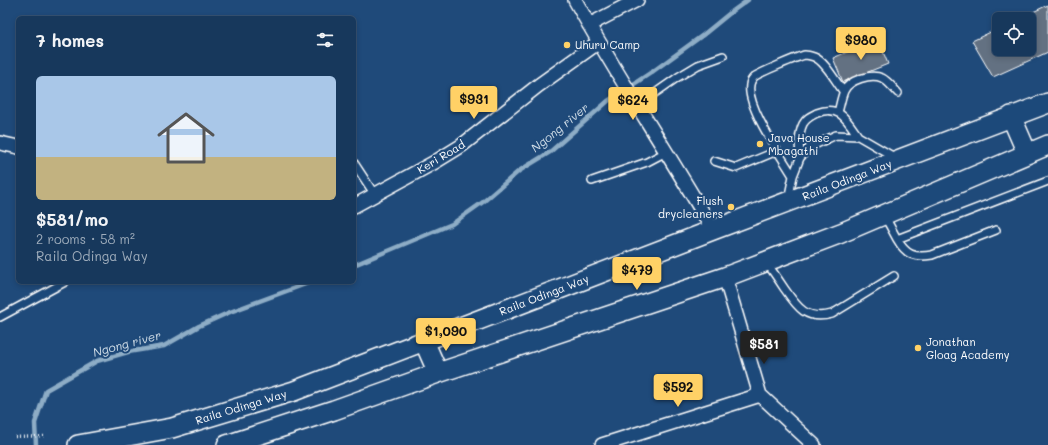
<!DOCTYPE html>
<meta charset="utf-8">
<style>
:root{--surface:#17385c;--page:#244365;--text:#f1f3f6;--muted:#9eacbb;--line:#365272;--accent:#ffd166}
body{margin:0;font-family:Mali,sans-serif;background:var(--page);color:var(--text);height:100vh;display:flex;flex-direction:column;font-size:15px;white-space:nowrap}
*{box-sizing:border-box;margin:0}
p{font-size:13px;color:var(--muted)}
.icon{flex:none;width:22px;height:22px;fill:none;stroke:currentColor;stroke-width:2;stroke-linecap:round;stroke-linejoin:round}
.map{position:relative;flex:1;overflow:hidden}
.drawer{position:absolute;left:16px;top:16px;width:340px;height:268px;display:flex;flex-direction:column;background:var(--surface);border-radius:6px;box-shadow:0 2px 6px #0003,0 0 0 1px var(--line)}
.drawer>*{flex:none}
.fabs{position:absolute;left:992px;top:12px;display:grid;gap:8px}
.fabs a{display:grid;place-items:center;width:44px;height:44px;border-radius:6px;background:var(--surface);box-shadow:0 2px 6px #0003,0 0 0 1px var(--line);font-size:20px}
.price{position:absolute;translate:-50% -34px;padding:0 9px;border-radius:4px;background:var(--accent);color:#111;font-size:13px;line-height:26px;filter:drop-shadow(0 1px 2px #0008)}
.price::after{content:'';position:absolute;left:50%;top:24px;width:12px;height:9px;margin-left:-6px;background:inherit;clip-path:polygon(0 0,100% 0,50% 100%)}
.price.on{background:#222;color:#fff}
ul{padding:0;list-style:none}
li{display:grid;align-content:center;gap:8px;height:212px;padding:0 20px}
li+li{border-top:1px solid var(--line)}
li span{display:grid;place-items:center;height:124px;border-radius:6px;color:#555}
li>.icon{margin-inline-start:auto}
span .icon{width:72px;height:72px;fill:#fffc;stroke-width:1}
li b{font-size:17px}
h2{display:flex;justify-content:space-between;align-items:center;height:48px;padding:0 20px;font-size:17px}
.map>svg:first-child{display:block}
.lines{fill:none;stroke-linecap:round;stroke-linejoin:round}
.stream{stroke:#8eadc6;stroke-width:4.5}
.building{fill:#637182;stroke:#fff}
.lane-casing{stroke:#fff;stroke-width:10}
.street-casing{stroke:#fff;stroke-width:16}
.secondary-casing{stroke:#fff;stroke-width:22}
.path{stroke:#fff;stroke-width:2.5;stroke-dasharray:1 3;stroke-linecap:butt}
.lane{stroke:#1f4a7a;stroke-width:7}
.street{stroke:#1f4a7a;stroke-width:13}
.secondary{stroke:#1f4a7a;stroke-width:19}
.poi-dot{fill:#ffd166;stroke:#1f4a7a;stroke-width:1.5}
.labels{text-anchor:middle;stroke-width:4;stroke-linejoin:round;paint-order:stroke}
.poi-label{font-size:11px;fill:#fff;stroke:#1f4a7a;text-anchor:start}
.street-label{font-size:11px;fill:#fff;stroke:#1f4a7a}
.water-label{font-size:12px;font-style:italic;fill:#d0dde7;stroke:#1f4a7a}
</style>
<div class="map">
<svg width="1048" height="445" viewBox="0 0 1048 445">
<rect width="100%" height="100%" fill="#1f4a7a"/>
<filter id="ink" filterUnits="userSpaceOnUse"><feTurbulence type="fractalNoise" baseFrequency=".025" numOctaves="2"/><feDisplacementMap in="SourceGraphic" scale="8" xChannelSelector="R" yChannelSelector="G"/><feConvolveMatrix kernelMatrix="1 2 1 2 8 2 1 2 1" color-interpolation-filters="sRGB"/></filter>
<g filter="url(#ink)">
<g class="lines">
<path class="stream" d="M 354,265 L 452,224 L 483,202 L 519,171 L 550,152 L 608,101 L 652,72 L 703,35 L 730,13 L 748,0
M 36,445 L 35,423 L 46,390 L 97,361 L 128,352 L 164,346 L 199,326 L 230,312 L 311,282"/>
</g>
<path class="building" d="M 1048,5 L 1048,52 L 993,77 L 972,41 L 999,28 L 999,49 L 1029,49 L 1029,19 L 1018,19 Z
M 878,39 L 888,64 L 843,82 L 833,58 Z"/>
<g class="lines">
<g class="lane-casing">
<path id="lane" d="M 638,105 L 678,77 L 698,65 L 723,56
M 838,112 C 840,106 841,98 844,91 C 849,80 871,73 882,78 C 888,81 893,88 898,93
M 800,158 C 799,147 798,134 803,124 C 806,118 811,116 817,113 C 839,104 847,120 858,136
M 714,161 L 736,168 L 777,151
M 354,163 L 375,195
M 793,176 C 782,157 746,107 750,85 C 750,83 752,79 754,77 C 757,74 799,56 805,55 C 807,55 811,56 814,57 C 825,61 836,82 843,91
M 592,181 L 647,162 L 666,152
M 788,200 L 793,176 L 800,158 L 810,147 L 836,135 L 858,136 L 896,158
M 884,215 L 897,239 L 1048,181
M 897,239 C 906,255 914,258 932,255 L 996,230
M 766,262 C 772,270 778,279 784,288 C 797,307 806,321 832,314 L 894,276
M 0,317 L 65,282"/>
</g>
<g class="street-casing">
<path id="street" d="M 575,0 C 618,78 668,152 713,230
M 589,25 L 637,0
M 0,143 L 18,147
M 354,206 L 435,162 L 461,146 L 539,85 L 599,42
M 725,277 L 760,395 L 814,445
M 602,445 L 760,395"/>
</g>
<g class="secondary-casing">
<path id="secondary" d="M 1011,116 L 1027,153
M 424,341 L 438,373
M 78,445 L 172,428 L 294,391 L 713,230 L 1048,103
M 227,445 L 334,410 L 438,373 L 725,277 L 841,233 L 1048,145"/>
</g>
<path class="path" d="M 15,437 L 45,436"/>
<use href="#lane" class="lane"/>
<use href="#street" class="street"/>
<use href="#secondary" class="secondary"/>
</g>
</g>
<g class="poi-dot">
<circle cx="567" cy="45" r="4"/>
<circle cx="760" cy="144" r="4"/>
<circle cx="731" cy="207" r="4"/>
<circle cx="918" cy="348" r="4"/>
</g>
<g class="labels">
<g class="poi-label">
<text x="575" y="49">Uhuru Camp</text>
<text x="768" y="142">Java House<tspan x="768" dy="13">Mbagathi</tspan></text>
<text x="723" y="205" text-anchor="end">Flush<tspan x="723" dy="13">drycleaners</tspan></text>
<text x="926" y="346">Jonathan<tspan x="926" dy="13">Gloag Academy</tspan></text>
</g>
<g class="street-label">
<text transform="translate(441 157) rotate(-31)" y="4">Keri Road</text>
<text transform="translate(847 180) rotate(-21)" y="4">Raila Odinga Way</text>
<text transform="translate(544 295) rotate(-21)" y="4">Raila Odinga Way</text>
<text transform="translate(241 407) rotate(-17)" y="4">Raila Odinga Way</text>
</g>
<g class="water-label">
<text transform="translate(560 128) rotate(-39)" y="4">Ngong river</text>
<text transform="translate(127 344) rotate(-15)" y="4">Ngong river</text>
</g>
</g>
</svg>
<div class="fabs">
<a><svg class="icon" aria-label="locate" viewBox="0 0 24 24"><circle cx="12" cy="12" r="6"/><path d="M12 2v4M12 18v4M2 12h4M18 12h4"/></svg></a>
</div>
<b class="price" style="left:861px;top:61px">$980</b>
<b class="price" style="left:474px;top:120px">$931</b>
<b class="price" style="left:633px;top:121px">$624</b>
<b class="price" style="left:637px;top:291px">$479</b>
<b class="price" style="left:446px;top:352px">$1,090</b>
<b class="price on" style="left:764px;top:365px">$581</b>
<b class="price" style="left:678px;top:408px">$592</b>
<section class="drawer">
<h2>7 homes<svg class="icon" aria-label="filters" viewBox="0 0 24 24"><path d="M4 7h16M4 17h16"/><circle cx="9" cy="7" r="2"/><circle cx="15" cy="17" r="2"/></svg></h2>
<ul>
<li><span style="background:linear-gradient(#a9c7e8 65%,#c2b280 0)"><svg class="icon" aria-label="home" viewBox="0 0 24 24"><path d="M3 11l9-7 9 7M6 9v11h12V9"/></svg></span><div><b>$581/mo</b><p>2 rooms · 58 m²</p><p>Raila Odinga Way</p></div></li>
</ul>
</section>
</div>
